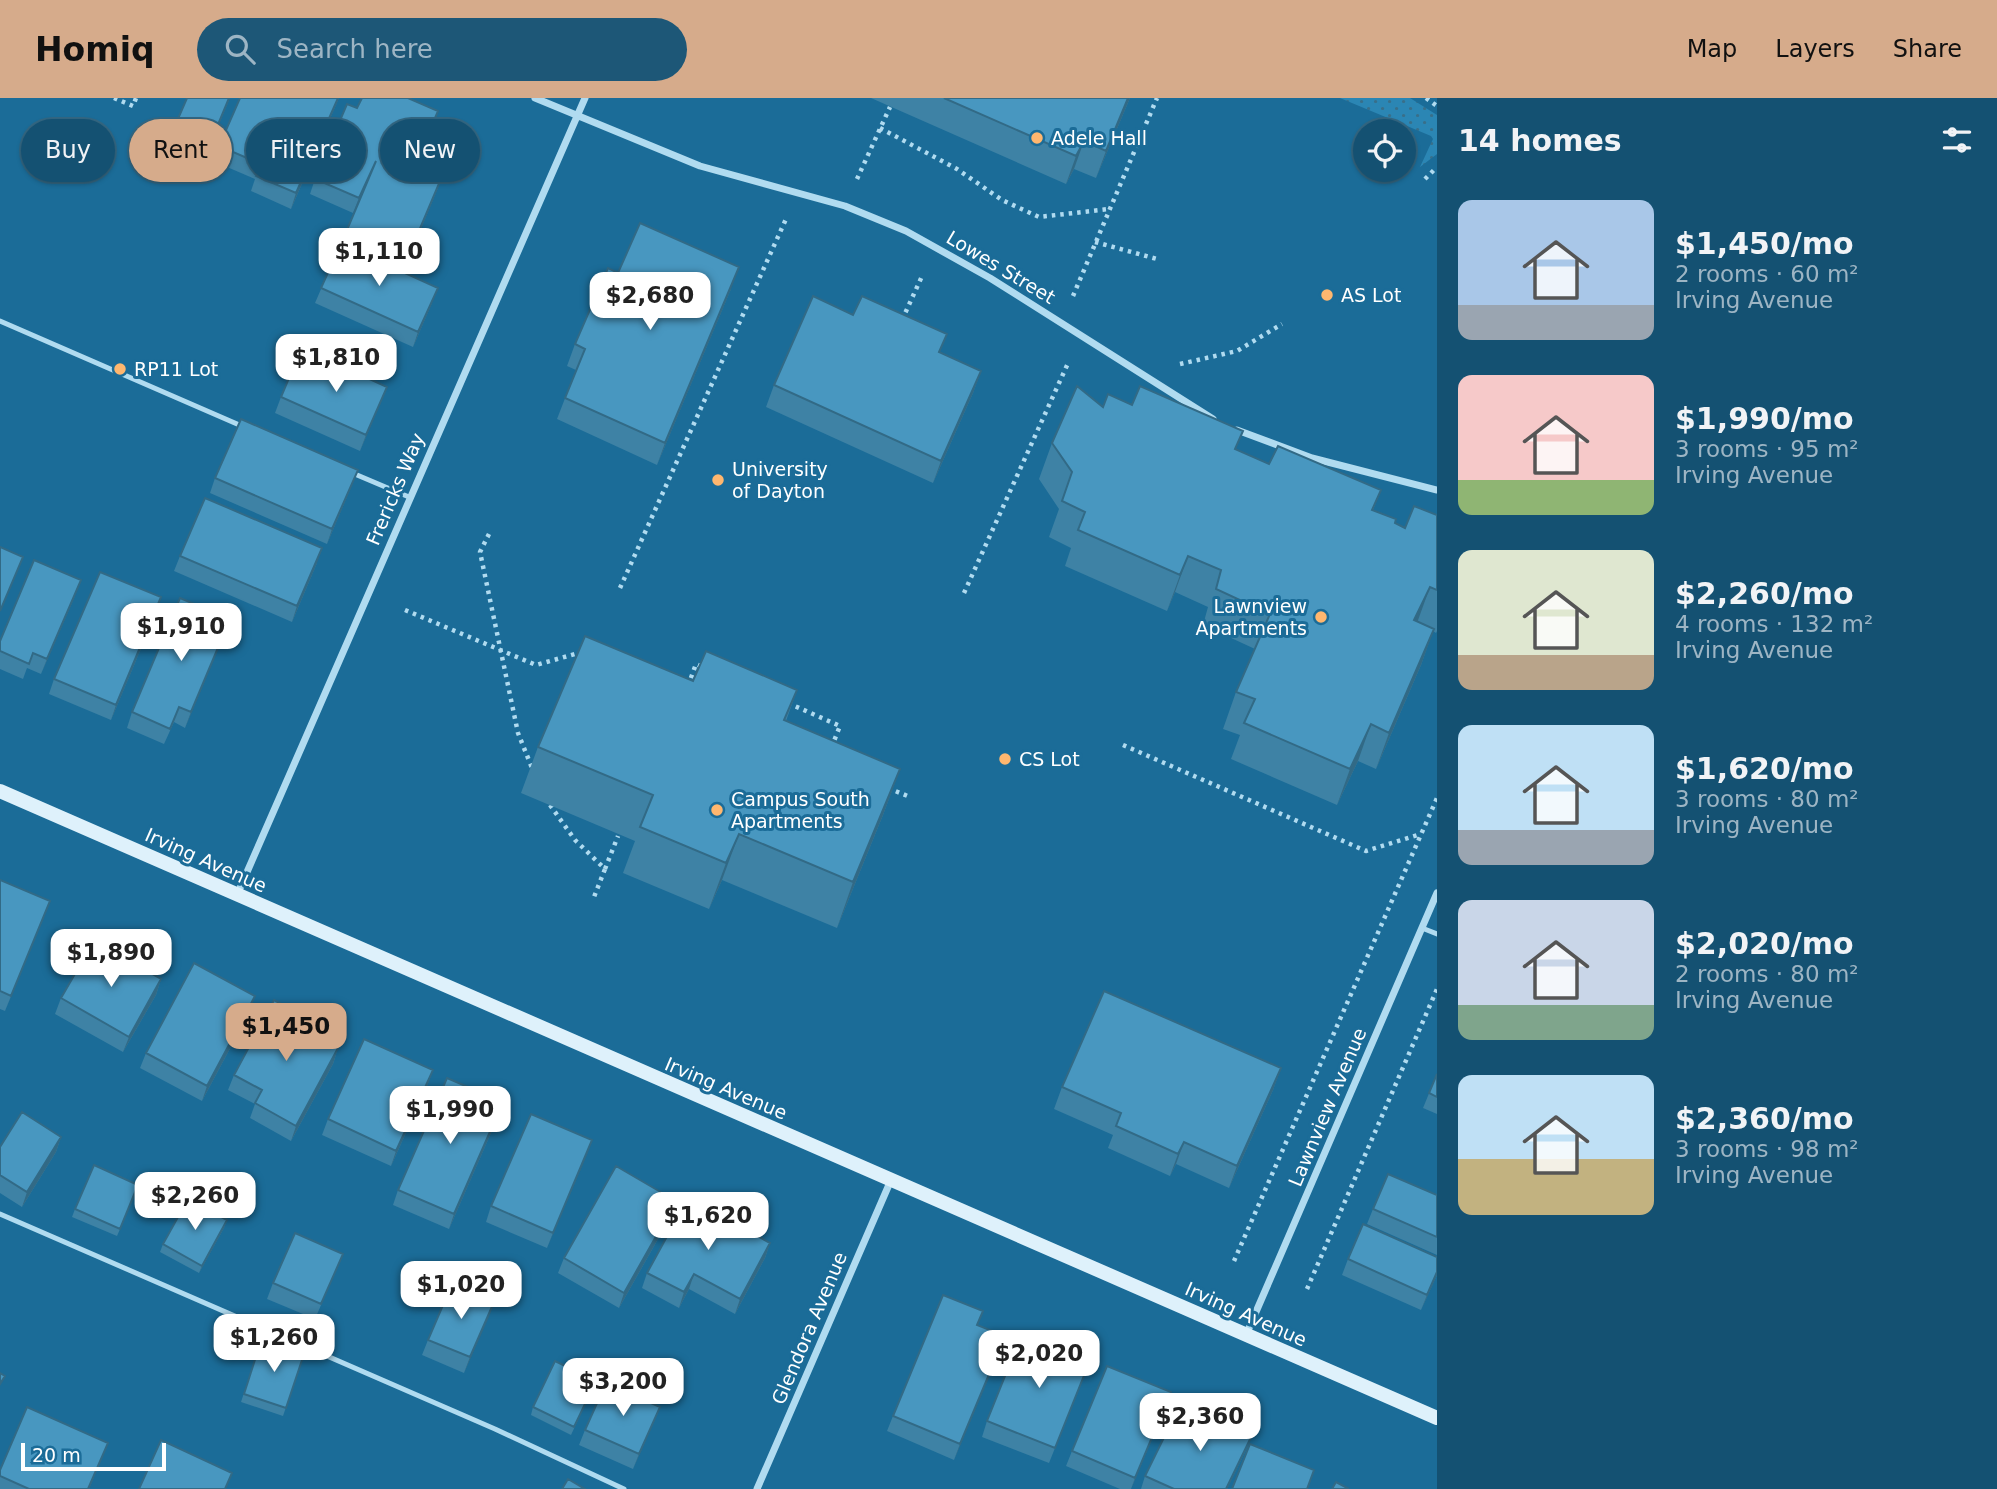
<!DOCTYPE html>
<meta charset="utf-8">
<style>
:root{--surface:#145172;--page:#1d5777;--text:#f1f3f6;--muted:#9db5c4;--line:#336884;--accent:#d6ab8b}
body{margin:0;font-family:"DejaVu Sans",sans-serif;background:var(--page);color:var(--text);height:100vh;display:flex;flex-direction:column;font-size:26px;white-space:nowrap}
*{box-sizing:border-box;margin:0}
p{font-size:23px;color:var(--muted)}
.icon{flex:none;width:38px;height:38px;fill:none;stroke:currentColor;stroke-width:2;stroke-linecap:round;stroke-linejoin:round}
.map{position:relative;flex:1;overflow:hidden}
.sheet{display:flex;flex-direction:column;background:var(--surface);width:560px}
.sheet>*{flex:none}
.hud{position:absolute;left:21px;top:21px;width:665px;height:63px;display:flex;gap:14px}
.fabs{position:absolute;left:1353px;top:21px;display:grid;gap:14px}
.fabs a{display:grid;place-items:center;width:63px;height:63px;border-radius:50%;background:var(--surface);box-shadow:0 2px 5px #0004,0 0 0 2px var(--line);font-size:35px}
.scale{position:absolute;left:21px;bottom:18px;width:145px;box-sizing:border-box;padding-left:7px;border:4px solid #fff;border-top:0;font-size:19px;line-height:24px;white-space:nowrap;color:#fff;-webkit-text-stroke:5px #1b6c98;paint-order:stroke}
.price{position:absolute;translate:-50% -60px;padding:0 16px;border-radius:14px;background:#fff;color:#222;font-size:23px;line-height:46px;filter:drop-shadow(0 2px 4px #0008)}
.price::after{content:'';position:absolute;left:50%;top:42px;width:21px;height:16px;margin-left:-10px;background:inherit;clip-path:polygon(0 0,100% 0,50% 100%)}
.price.active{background:var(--accent);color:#111}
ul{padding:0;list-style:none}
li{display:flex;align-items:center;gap:21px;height:175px;padding:0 21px}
li span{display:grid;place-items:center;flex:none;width:196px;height:140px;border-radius:14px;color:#555}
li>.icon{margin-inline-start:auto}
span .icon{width:84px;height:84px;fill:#fffc;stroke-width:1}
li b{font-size:30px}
h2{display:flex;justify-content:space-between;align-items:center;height:84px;padding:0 21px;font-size:30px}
.tag{padding:0 24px;border-radius:32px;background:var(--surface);box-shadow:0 2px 5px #0004,0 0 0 2px var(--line);font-size:24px;line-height:63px}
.tag.active{background:var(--accent);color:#111}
header{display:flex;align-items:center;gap:42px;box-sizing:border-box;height:98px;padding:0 35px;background:var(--accent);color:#111}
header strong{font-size:33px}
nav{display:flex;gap:38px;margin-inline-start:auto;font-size:24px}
.search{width:490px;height:63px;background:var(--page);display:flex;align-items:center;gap:18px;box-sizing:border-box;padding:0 24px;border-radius:38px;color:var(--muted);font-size:26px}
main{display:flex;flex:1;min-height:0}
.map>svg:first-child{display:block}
.garden{fill:url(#garden-dots)}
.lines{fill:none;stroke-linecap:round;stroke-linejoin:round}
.path{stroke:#b0dbf0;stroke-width:4.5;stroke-dasharray:3.5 5;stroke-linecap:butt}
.lane{stroke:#b0dbf0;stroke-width:5}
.street{stroke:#b0dbf0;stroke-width:7}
.secondary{stroke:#def1fb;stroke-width:14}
.wall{fill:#3e82a5}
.shaded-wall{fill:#326a86}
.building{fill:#4897c0;stroke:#326a86;stroke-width:2}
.poi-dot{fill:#ffb76f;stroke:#1b6c98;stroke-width:2.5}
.labels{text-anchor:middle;stroke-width:6;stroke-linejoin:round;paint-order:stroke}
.poi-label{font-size:19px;fill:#fff;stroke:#1b6c98;text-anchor:start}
.street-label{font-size:19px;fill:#fff;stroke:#1b6c98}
</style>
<header>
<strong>Homiq</strong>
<div class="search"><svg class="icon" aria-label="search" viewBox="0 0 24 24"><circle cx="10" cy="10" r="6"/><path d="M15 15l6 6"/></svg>Search here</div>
<nav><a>Map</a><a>Layers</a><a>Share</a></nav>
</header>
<main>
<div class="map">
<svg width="1437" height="1391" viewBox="0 0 1437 1391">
<defs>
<pattern id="garden-dots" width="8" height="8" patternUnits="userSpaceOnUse" patternTransform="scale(1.75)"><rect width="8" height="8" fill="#2b86b4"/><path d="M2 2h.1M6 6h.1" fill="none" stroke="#386f8a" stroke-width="1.8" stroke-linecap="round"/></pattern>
</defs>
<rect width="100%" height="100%" fill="#1b6c98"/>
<path class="garden" d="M 1340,0 L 1410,0 L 1437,17 L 1437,56 L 1420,69 L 1433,41 L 1431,38 Z"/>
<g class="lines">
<path class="path" d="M 114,0 L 133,8 L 136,0
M 1426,0 L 1437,8
M 880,30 L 957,71 L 1002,102 L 1039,119 L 1109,111
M 857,81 L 890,9
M 1425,81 L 1437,69
M 1095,144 L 1157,161
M 1073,198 L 1157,0
M 902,222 L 923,176
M 1180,266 L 1237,253 L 1282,226
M 489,436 L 480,454 L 518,635 L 532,670
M 620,490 L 786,121
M 964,495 L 1069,263
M 405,512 L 536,567 L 575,556 L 581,559
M 688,588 L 696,566 L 703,569
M 788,605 L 840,628 L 832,648
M 1123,647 L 1366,753 L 1421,736
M 888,690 L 910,699
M 550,707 L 575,742 L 605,771 L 594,799
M 605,771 L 618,738
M 1234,1163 L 1437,700
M 1307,1191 L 1437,891"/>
<path class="lane" d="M 0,223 L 244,329
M 350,374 L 409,399
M 1422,830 L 1437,836
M 0,1116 L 495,1331 L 624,1391"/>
<path class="street" d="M 535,0 L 700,68 L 845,108 L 906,133 L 990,180 L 1213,321
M 1237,332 L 1312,360 L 1437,392
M 237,797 L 585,0
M 1246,1237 L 1437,795
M 757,1391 L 891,1082"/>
<path class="secondary" d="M 0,693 L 1437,1320"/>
</g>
<path class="wall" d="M 230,0 L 204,61 L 168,45 L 174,30 Z
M 240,0 L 339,0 L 291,111 L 251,93 L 255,81 L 213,63 Z
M 871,0 L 1130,0 L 1096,80 L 1074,71 L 1066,86 Z
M 357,10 L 432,28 L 420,58 L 440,85 L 403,174 L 432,205 L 413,249 L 315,205 L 362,96 L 353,115 L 310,96 L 315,81 Z
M 618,175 L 731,191 L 657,367 L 557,321 L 576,272 L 567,268 L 575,246 Z
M 941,255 L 981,273 L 973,295 L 933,385 L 766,309 L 774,287 Z
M 307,274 L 387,289 L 360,353 L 275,315 L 281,299 Z
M 1103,309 L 1236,352 L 1269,366 L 1381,392 L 1373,412 L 1405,430 L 1437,417 L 1437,533 L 1436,535 L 1433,533 L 1421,567 L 1376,671 L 1358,663 L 1337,707 L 1231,661 L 1240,637 L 1223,631 L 1236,594 L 1255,551 L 1203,527 L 1208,509 L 1175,494 L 1167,513 L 1065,468 L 1071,450 L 1049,439 L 1059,411 L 1039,381 L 1052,345 Z
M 215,380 L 352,387 L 327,446 L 210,395 Z
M 180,458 L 317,465 L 292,524 L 174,473 Z
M 75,498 L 41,576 L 27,570 L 23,581 L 0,571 L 0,543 Z
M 156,515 L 111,622 L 49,596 L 54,581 Z
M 230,521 L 185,630 L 174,624 L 164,646 L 127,630 L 132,614 Z
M 693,583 L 797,592 L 786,623 L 900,671 L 883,717 L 837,830 L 722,782 L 709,811 L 623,775 L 635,743 L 521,695 L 538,649 Z
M 0,782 L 44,819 L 5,913 L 0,911 Z
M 161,881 L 156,897 L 123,954 L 55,916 L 61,900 Z
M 250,913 L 202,1003 L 140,970 L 146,955 Z
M 312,936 L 338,950 L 333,966 L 291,1043 L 250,1020 L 255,1006 L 228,992 L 234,977 Z
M 1281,970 L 1273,992 L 1229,1090 L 1176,1066 L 1170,1078 L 1108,1050 L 1113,1037 L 1054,1011 L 1062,989 Z
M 433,972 L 427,988 L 391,1068 L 322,1037 L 328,1021 Z
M 1437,976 L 1437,1016 L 1423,1010 Z
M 498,1019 L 449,1131 L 393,1107 L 398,1092 Z
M 61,1039 L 56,1054 L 22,1109 L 0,1095 L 0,1049 Z
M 592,1042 L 547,1150 L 486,1124 L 491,1108 Z
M 136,1094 L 117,1138 L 72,1119 L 75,1111 Z
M 1437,1097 L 1437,1157 L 1367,1126 L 1373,1111 Z
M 671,1118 L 619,1210 L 558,1175 L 564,1160 Z
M 227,1122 L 224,1130 L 199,1175 L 160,1154 L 163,1146 Z
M 770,1145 L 765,1160 L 735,1216 L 689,1191 L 679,1210 L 642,1190 L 647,1175 Z
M 343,1156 L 315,1221 L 267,1201 L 273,1185 Z
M 1348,1161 L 1437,1177 L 1421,1212 L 1342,1177 Z
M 494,1204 L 464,1275 L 422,1257 L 428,1242 Z
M 978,1227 L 1005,1238 L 954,1362 L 887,1333 L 893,1318 Z
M 261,1243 L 304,1256 L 283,1318 L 241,1304 Z
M 1085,1275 L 1049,1365 L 982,1339 L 987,1323 Z
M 596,1283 L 571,1337 L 531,1317 L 533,1309 Z
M 660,1309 L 633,1371 L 579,1347 L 585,1332 Z
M 1165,1310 L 1131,1391 L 1120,1391 L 1066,1368 L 1072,1353 Z
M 108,1345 L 89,1391 L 0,1391 L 0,1372 Z
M 1248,1348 L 1227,1391 L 1141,1391 L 1145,1378 Z"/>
<path class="shaded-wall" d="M 229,0 L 230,0 L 204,61 L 210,46 Z
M 338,0 L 339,0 L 291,111 L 296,95 Z
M 1128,0 L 1130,0 L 1096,80 L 1106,53 Z
M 1084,43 L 1074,71 L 1066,86 L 1076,58 Z
M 376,63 L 370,78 L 353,115 L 359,100 Z
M 446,69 L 440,85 L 400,181 L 405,166 Z
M 739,169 L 731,191 L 657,367 L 665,345 Z
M 438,190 L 432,205 L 413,249 L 418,234 Z
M 981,273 L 973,295 L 933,385 L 941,363 Z
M 387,289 L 381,304 L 360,353 L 366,337 Z
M 358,372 L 352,387 L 327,446 L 332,431 Z
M 322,450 L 317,465 L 292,524 L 297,508 Z
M 1188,458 L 1175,494 L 1167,513 L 1180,477 Z
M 81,482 L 75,498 L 41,576 L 47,561 Z
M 1430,489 L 1417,525 L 1414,522 Z
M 161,499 L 156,515 L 111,622 L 116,607 Z
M 230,521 L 225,536 L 185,630 L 191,614 Z
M 1434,531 L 1421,567 L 1376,671 L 1389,635 Z
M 1371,626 L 1358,663 L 1337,707 L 1350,671 Z
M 900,671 L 883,717 L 837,830 L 853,784 Z
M 739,736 L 722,782 L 709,811 L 726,765 Z
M 50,803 L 44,819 L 5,913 L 11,898 Z
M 161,881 L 156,897 L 123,954 L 129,939 Z
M 255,898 L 250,913 L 202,1003 L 207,988 Z
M 338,950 L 333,966 L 291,1043 L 296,1028 Z
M 1281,970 L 1273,992 L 1229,1090 L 1237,1068 Z
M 433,972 L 427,988 L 391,1068 L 396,1053 Z
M 503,1004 L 498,1019 L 449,1131 L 454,1116 Z
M 61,1039 L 56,1054 L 22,1109 L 27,1094 Z
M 592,1042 L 587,1057 L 547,1150 L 553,1135 Z
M 1184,1044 L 1176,1066 L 1170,1078 L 1178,1056 Z
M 676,1103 L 671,1118 L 619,1210 L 624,1195 Z
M 227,1122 L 224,1130 L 199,1175 L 202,1168 Z
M 770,1145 L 765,1160 L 735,1216 L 740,1201 Z
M 1437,1174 L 1437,1177 L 1421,1212 L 1427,1197 Z
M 694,1176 L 689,1191 L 679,1210 L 684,1194 Z
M 494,1204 L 489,1219 L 464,1275 L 470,1259 Z
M 1005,1238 L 1000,1254 L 954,1362 L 960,1346 Z
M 1171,1294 L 1165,1310 L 1131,1391 L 1135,1380 Z
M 660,1309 L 654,1324 L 633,1371 L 639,1356 Z
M 1254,1333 L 1248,1348 L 1227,1391 L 1226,1391 Z
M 108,1345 L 89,1391 L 88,1391 Z"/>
<path class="building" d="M 187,0 L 229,0 L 210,46 L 174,30 Z
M 240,0 L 338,0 L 296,95 L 256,78 L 261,66 L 219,48 Z
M 362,0 L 408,0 L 438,13 L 419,58 L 446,69 L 405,166 L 344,139 L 376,63 L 359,100 L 315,81 L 347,6 L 357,10 Z
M 944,0 L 1128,0 L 1106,53 L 1084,43 L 1076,58 Z
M 640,125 L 739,169 L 665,345 L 565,300 L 585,251 L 575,246 L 608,170 L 618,175 Z
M 341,146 L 438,190 L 418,234 L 321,190 Z
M 813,198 L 853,217 L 862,198 L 947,236 L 939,254 L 981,273 L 941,363 L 774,287 Z
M 315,256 L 387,289 L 366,337 L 281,299 L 294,268 L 307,274 Z
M 1077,288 L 1103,309 L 1108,296 L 1132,307 L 1140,288 L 1243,333 L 1235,351 L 1269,366 L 1278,348 L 1381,392 L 1372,412 L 1396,421 L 1395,425 L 1405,430 L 1414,408 L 1437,417 L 1437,492 L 1430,489 L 1414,522 L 1434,531 L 1389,635 L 1371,626 L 1350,671 L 1244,625 L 1255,601 L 1236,594 L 1270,516 L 1216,491 L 1221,472 L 1188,458 L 1180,477 L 1078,432 L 1085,414 L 1062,403 L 1072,374 L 1052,345 Z
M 241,321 L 358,372 L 332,431 L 215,380 Z
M 205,400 L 322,450 L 297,508 L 180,458 Z
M 0,449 L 23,459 L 0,513 Z
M 34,462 L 81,482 L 47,561 L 33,555 L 29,566 L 0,553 L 0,543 Z
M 100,474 L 161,499 L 116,607 L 54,581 Z
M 180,500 L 230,521 L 191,614 L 179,609 L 170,631 L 132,614 Z
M 585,538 L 693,583 L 706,553 L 797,592 L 784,622 L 900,671 L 853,784 L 739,736 L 726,765 L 640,729 L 653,697 L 538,649 Z
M 0,782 L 50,803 L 11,898 L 0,893 Z
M 94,843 L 161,881 L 129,939 L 61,900 Z
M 194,865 L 255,898 L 207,988 L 146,955 Z
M 1104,893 L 1281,970 L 1237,1068 L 1184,1044 L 1178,1056 L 1116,1028 L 1121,1015 L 1062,989 Z
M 274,902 L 316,925 L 311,935 L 338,950 L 296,1028 L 255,1005 L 262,992 L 234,977 Z
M 364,941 L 433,972 L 396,1053 L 328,1021 Z
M 1437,976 L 1437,999 L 1429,995 Z
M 447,980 L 503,1004 L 454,1116 L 398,1092 Z
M 22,1014 L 61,1039 L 27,1094 L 0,1077 L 0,1049 Z
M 531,1016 L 592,1042 L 553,1135 L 491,1108 Z
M 94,1067 L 138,1087 L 120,1131 L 75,1111 Z
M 616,1068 L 676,1103 L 624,1195 L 564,1160 Z
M 1388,1076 L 1437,1097 L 1437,1139 L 1373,1111 Z
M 688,1100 L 770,1145 L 740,1201 L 694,1176 L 684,1194 L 647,1175 Z
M 188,1101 L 227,1122 L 202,1168 L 163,1146 Z
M 1363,1126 L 1437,1159 L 1437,1174 L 1427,1197 L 1348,1161 Z
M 295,1135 L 343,1156 L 321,1206 L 273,1185 Z
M 452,1186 L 494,1204 L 470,1259 L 428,1242 Z
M 943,1197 L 983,1213 L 977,1227 L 1005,1238 L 960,1346 L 893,1318 Z
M 1023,1233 L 1091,1260 L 1055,1350 L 987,1323 Z
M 261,1243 L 304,1256 L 286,1310 L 244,1296 Z
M 555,1263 L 596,1283 L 574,1329 L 533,1309 Z
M 1107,1268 L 1171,1294 L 1135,1380 L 1072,1353 Z
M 0,1275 L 5,1278 L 0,1286 Z
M 606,1285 L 660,1309 L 639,1356 L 585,1332 Z
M 27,1309 L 108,1345 L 88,1391 L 29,1391 L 0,1378 L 0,1372 Z
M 1209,1312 L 1254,1333 L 1226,1391 L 1174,1391 L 1145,1378 L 1177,1313 L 1203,1325 Z
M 161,1342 L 232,1375 L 225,1391 L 139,1391 Z
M 1250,1346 L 1314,1372 L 1307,1391 L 1232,1391 Z
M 568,1381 L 585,1391 L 562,1391 Z
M 1336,1384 L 1349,1391 L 1332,1391 Z"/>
<g class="poi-dot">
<circle cx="1037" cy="40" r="7"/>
<circle cx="1327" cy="197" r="7"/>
<circle cx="120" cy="271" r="7"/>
<circle cx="718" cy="382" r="7"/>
<circle cx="1321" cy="519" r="7"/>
<circle cx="1005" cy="661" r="7"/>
<circle cx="717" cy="712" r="7"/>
</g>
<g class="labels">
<g class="poi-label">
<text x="1051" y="47">Adele Hall</text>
<text x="1341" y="204">AS Lot</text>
<text x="134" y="278">RP11 Lot</text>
<text x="732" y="378">University<tspan x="732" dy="22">of Dayton</tspan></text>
<text x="1307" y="515" text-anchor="end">Lawnview<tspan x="1307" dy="22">Apartments</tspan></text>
<text x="1019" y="668">CS Lot</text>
<text x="731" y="708">Campus South<tspan x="731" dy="22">Apartments</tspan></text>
</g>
<g class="street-label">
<text transform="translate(1001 169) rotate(31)" y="7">Lowes Street</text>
<text transform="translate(395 391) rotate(-67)" y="7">Frericks Way</text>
<text transform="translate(206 762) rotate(24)" y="7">Irving Avenue</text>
<text transform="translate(726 990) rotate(23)" y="7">Irving Avenue</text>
<text transform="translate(1327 1009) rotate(-67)" y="7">Lawnview Avenue</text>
<text transform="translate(1246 1216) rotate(24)" y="7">Irving Avenue</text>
<text transform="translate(809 1230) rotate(-67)" y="7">Glendora Avenue</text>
</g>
</g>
</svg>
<div class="fabs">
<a><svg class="icon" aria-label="locate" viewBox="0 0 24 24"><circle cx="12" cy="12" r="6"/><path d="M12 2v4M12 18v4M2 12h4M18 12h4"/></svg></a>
</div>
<div class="scale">20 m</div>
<b class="price" style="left:379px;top:190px">$1,110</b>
<b class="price" style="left:650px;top:234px">$2,680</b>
<b class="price" style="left:336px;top:296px">$1,810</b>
<b class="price" style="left:181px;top:565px">$1,910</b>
<b class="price" style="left:111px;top:891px">$1,890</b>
<b class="price active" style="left:286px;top:965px">$1,450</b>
<b class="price" style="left:450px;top:1048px">$1,990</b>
<b class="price" style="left:195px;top:1134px">$2,260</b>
<b class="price" style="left:708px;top:1154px">$1,620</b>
<b class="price" style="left:461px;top:1223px">$1,020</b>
<b class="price" style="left:274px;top:1276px">$1,260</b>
<b class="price" style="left:1039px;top:1292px">$2,020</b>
<b class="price" style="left:623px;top:1320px">$3,200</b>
<b class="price" style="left:1200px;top:1355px">$2,360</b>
<div class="hud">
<a class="tag">Buy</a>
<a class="tag active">Rent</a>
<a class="tag">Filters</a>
<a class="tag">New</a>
</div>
</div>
<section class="sheet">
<h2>14 homes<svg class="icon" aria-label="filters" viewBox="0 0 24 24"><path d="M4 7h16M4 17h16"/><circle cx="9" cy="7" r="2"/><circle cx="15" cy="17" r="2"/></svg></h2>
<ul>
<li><span style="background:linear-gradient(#a9c7e8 75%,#9aa5b1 0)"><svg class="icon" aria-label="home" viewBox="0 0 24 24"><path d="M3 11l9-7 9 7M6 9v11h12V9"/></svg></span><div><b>$1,450/mo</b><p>2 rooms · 60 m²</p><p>Irving Avenue</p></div></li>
<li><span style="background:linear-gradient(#f6c9c9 75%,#8fb573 0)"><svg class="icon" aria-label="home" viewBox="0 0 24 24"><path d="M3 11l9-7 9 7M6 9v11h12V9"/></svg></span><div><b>$1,990/mo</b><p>3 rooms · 95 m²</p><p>Irving Avenue</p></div></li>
<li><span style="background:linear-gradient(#dfe7d0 75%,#b9a48a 0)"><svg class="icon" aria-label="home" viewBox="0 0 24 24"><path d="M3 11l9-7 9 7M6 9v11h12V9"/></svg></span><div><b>$2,260/mo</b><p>4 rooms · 132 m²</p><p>Irving Avenue</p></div></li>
<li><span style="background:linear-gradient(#bfe0f5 75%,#9aa5b1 0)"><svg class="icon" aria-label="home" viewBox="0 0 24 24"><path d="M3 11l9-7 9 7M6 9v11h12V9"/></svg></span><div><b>$1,620/mo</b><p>3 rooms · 80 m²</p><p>Irving Avenue</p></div></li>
<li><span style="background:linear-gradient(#c9d6e8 75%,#7fa58c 0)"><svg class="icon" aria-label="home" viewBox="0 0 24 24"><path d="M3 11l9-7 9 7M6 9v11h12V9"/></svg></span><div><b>$2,020/mo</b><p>2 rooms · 80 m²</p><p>Irving Avenue</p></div></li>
<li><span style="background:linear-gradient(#bfe0f5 60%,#c2b280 0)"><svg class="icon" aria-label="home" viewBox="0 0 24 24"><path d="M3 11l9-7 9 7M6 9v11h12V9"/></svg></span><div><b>$2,360/mo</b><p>3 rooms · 98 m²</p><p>Irving Avenue</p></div></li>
</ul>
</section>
</main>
